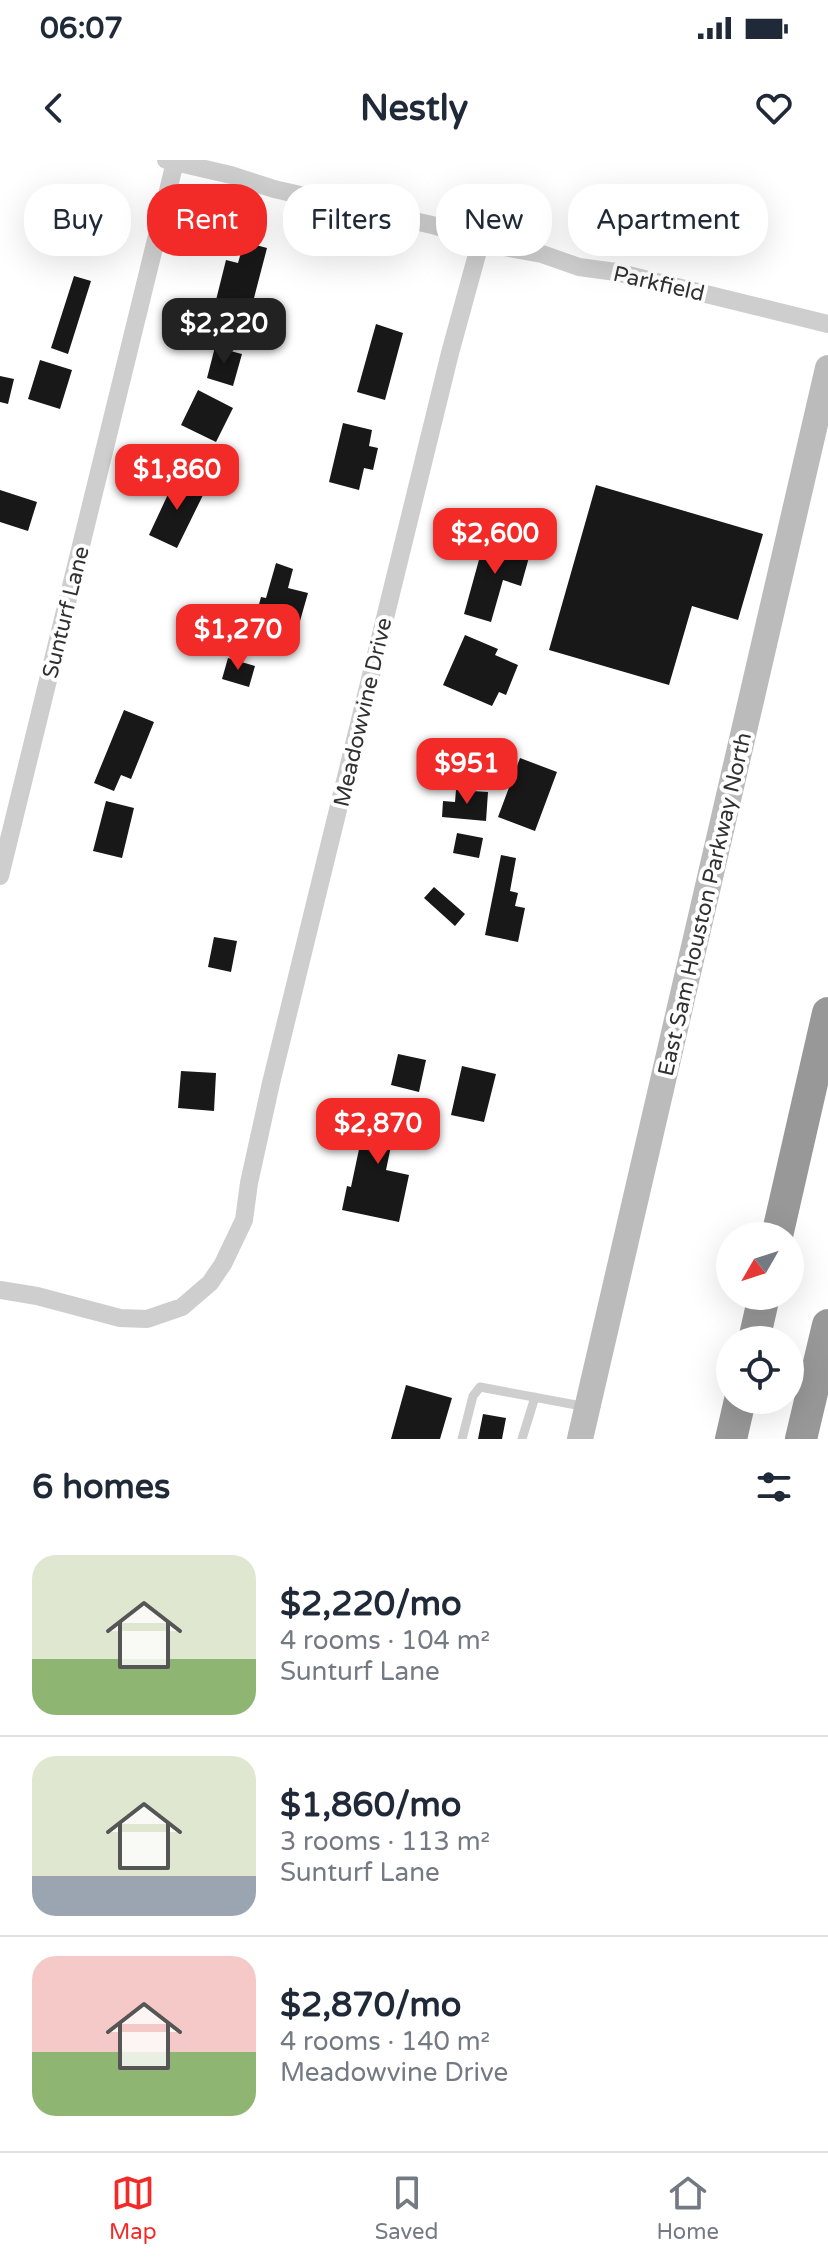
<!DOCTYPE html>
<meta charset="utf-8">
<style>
:root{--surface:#fff;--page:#f2f2f3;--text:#1f2937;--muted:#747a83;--line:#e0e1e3;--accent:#f22b29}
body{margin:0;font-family:"Varela Round",sans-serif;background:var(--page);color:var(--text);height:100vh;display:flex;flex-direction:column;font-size:30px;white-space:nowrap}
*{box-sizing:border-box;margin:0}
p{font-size:26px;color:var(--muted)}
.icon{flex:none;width:44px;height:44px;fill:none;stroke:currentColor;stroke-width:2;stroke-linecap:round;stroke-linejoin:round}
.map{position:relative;height:1279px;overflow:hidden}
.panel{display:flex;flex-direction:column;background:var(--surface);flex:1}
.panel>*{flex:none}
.guide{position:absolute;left:24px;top:24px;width:780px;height:72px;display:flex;gap:16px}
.needle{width:52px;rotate:231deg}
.tools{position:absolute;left:716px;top:1062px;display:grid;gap:16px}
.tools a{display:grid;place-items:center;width:88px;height:88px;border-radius:50%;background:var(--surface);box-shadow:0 8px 32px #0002;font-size:40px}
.price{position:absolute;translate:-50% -68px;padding:0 18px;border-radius:16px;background:var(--accent);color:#fff;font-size:26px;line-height:52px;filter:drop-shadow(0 2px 4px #0008)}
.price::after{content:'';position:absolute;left:50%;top:48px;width:24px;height:18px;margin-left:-12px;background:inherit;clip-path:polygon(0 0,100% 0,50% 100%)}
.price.current{background:#222;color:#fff}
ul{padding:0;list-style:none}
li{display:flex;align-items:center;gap:24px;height:200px;padding:0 32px}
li+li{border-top:2px solid var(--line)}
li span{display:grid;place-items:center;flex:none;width:224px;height:160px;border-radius:24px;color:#555}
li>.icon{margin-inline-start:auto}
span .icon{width:96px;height:96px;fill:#fffc;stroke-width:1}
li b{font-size:34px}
h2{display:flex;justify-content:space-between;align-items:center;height:96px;padding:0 32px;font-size:34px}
.tag{padding:0 28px;border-radius:32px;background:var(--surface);box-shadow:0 8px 32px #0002;font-size:28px;line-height:72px}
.tag.current{background:var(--accent);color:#fff}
.status{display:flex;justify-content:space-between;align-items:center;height:56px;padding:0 40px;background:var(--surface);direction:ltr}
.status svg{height:22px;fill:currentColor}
header{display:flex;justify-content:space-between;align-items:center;height:104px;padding:0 32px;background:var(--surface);font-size:36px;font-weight:700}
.tab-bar{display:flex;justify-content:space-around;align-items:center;height:112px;border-top:2px solid var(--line);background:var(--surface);font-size:22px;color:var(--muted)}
.tab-bar a{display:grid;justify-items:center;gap:4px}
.tab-bar .current{color:var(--accent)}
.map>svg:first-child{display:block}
.building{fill:#181818}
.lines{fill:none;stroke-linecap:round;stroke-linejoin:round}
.service{stroke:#cecece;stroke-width:9}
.minor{stroke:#cecece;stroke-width:18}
.secondary{stroke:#bbb;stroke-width:26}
.motorway{stroke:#989898;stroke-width:32}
.labels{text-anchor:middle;stroke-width:8;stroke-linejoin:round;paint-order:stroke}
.street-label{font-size:22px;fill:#313131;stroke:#fff}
</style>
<div class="status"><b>06:07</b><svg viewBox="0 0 49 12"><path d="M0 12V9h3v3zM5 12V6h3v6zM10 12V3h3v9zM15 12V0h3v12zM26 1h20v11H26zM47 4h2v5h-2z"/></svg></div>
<header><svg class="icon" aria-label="back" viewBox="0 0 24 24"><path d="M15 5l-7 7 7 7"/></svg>Nestly<svg class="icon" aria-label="heart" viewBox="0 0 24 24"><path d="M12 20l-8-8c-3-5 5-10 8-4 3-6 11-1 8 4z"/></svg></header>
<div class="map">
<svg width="828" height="1279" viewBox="0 0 828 1279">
<rect width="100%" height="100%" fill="#fff"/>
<path class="building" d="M 244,82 L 267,88 L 247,165 L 212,156 L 226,100 L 238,103 Z
M 74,116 L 91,121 L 68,194 L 51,188 Z
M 376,164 L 403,173 L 385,240 L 357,232 Z
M 215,187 L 242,194 L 233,226 L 207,218 Z
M 40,200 L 72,210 L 60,249 L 28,239 Z
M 0,216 L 14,219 L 8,244 L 0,242 Z
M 198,230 L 233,248 L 216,282 L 181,265 Z
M 343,263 L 372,270 L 369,286 L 378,288 L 373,310 L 364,308 L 359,330 L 329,322 Z
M 177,315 L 206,329 L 177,388 L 149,375 Z
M 596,325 L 763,374 L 738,460 L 692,446 L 669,525 L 549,490 Z
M 0,330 L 37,342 L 28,371 L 0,362 Z
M 485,378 L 531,390 L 521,426 L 503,420 L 491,462 L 464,454 Z
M 276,403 L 293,409 L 288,428 L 308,433 L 294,482 L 252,470 L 261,437 L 266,438 Z
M 465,475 L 498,489 L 495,495 L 518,505 L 506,535 L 499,532 L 492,546 L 443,525 Z
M 228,498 L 255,506 L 249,527 L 222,519 Z
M 124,550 L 154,562 L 131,619 L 121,615 L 114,631 L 94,623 Z
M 520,598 L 557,612 L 535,671 L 498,657 Z
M 456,630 L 488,632 L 486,661 L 442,657 L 443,641 L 455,642 Z
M 106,641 L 134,648 L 122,698 L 93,691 Z
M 457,673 L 483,678 L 479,698 L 453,693 Z
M 501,695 L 516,698 L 510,731 L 518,733 L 515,746 L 525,748 L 518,782 L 485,775 Z
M 434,727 L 465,754 L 455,766 L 424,738 Z
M 214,777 L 237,781 L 231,812 L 208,807 Z
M 398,894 L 426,900 L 419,932 L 391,925 Z
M 462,906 L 496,914 L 484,962 L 451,955 Z
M 181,911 L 216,913 L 214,951 L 178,948 Z
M 360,947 L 412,958 L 406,990 L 391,986 L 386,1010 L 409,1015 L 399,1062 L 342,1050 L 347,1026 L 351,1027 L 362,975 L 355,974 Z
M 406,1225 L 452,1238 L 440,1279 L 391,1279 Z
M 483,1254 L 506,1258 L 502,1279 L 478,1279 Z"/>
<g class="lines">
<path class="service" d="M 462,1279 L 473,1236 L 480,1227 L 587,1247
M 522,1279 L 535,1237"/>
<path class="minor" d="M 166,0 L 231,15 L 274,29 L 432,65 L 504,87 L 542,94 L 579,107 L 616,112 L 828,164
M 0,716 L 175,2
M 0,1130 L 37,1136 L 120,1158 L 147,1159 L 182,1147 L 210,1123 L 223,1104 L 244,1060 L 249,1023 L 271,923 L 450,193 L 481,80"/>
<path class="secondary" d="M 580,1279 L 828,208"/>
<path class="motorway" d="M 777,1076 L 828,853
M 754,1180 L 764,1136
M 731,1279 L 740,1240
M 801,1279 L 828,1165"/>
</g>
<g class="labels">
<g class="street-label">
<text transform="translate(659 123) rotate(13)" y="8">Parkfield</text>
<text transform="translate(65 452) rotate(-76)" y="8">Sunturf Lane</text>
<text transform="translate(362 552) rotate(-77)" y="8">Meadowvine Drive</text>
<text transform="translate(704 744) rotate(-77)" y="8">East Sam Houston Parkway North</text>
</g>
</g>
</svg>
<div class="tools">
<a><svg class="needle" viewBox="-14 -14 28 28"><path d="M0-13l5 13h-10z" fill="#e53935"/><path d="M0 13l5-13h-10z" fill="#747a83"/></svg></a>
<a><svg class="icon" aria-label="locate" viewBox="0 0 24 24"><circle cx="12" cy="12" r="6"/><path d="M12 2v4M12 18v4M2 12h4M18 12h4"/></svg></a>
</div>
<b class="price current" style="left:224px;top:206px">$2,220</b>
<b class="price" style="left:177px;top:352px">$1,860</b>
<b class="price" style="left:495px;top:416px">$2,600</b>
<b class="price" style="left:238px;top:512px">$1,270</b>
<b class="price" style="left:467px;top:646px">$951</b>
<b class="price" style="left:378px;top:1006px">$2,870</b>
<div class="guide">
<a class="tag">Buy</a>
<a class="tag current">Rent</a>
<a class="tag">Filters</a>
<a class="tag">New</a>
<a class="tag">Apartment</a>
</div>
</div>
<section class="panel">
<h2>6 homes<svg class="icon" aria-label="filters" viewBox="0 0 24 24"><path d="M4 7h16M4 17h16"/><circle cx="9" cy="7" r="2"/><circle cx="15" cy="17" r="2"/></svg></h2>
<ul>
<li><span style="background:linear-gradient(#dfe7d0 65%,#8fb573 0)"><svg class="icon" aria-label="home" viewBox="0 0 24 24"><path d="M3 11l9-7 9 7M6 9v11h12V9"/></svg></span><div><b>$2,220/mo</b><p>4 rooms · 104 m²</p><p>Sunturf Lane</p></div></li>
<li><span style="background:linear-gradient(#dfe7d0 75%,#9aa5b1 0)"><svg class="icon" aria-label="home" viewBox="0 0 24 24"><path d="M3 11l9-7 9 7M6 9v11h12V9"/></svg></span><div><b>$1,860/mo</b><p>3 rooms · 113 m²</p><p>Sunturf Lane</p></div></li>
<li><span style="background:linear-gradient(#f6c9c9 60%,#8fb573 0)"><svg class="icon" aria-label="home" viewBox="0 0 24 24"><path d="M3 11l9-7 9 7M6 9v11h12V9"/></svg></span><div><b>$2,870/mo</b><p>4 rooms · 140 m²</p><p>Meadowvine Drive</p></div></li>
</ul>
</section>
<nav class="tab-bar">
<a class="current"><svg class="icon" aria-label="map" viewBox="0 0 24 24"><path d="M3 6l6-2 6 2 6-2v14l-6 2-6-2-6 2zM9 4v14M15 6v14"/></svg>Map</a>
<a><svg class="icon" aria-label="saved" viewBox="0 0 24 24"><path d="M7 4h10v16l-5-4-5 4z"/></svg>Saved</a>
<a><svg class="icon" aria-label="home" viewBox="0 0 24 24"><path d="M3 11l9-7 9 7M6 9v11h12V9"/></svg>Home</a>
</nav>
